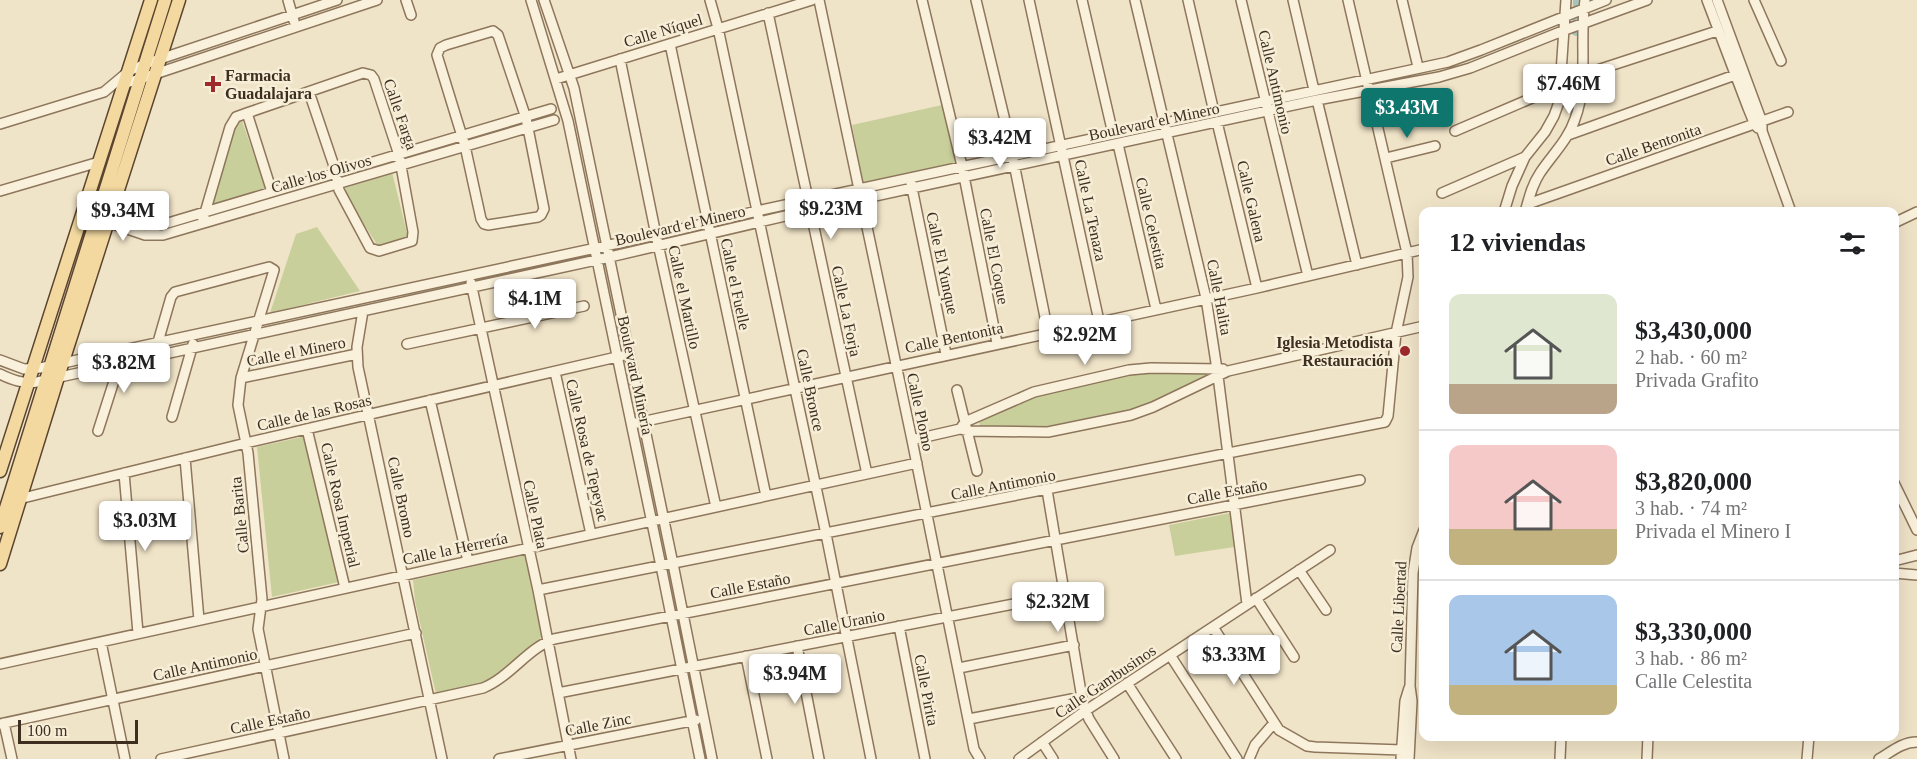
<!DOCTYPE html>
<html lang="es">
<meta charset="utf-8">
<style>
:root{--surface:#fff;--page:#f2f2f2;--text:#202124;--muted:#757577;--line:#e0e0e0;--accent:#0f766e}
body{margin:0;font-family:"Times New Roman",serif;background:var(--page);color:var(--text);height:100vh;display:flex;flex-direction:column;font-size:22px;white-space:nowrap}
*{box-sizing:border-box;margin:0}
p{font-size:20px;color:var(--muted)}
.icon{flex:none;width:33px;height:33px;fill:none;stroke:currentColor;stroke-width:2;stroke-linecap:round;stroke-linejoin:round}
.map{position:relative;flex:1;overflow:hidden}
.panel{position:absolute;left:1419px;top:207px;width:480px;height:534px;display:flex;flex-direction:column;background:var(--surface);border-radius:12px;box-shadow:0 6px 24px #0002}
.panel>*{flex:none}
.scale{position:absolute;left:18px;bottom:15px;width:120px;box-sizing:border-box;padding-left:6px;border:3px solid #3d2e20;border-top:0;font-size:16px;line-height:21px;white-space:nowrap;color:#3d2e20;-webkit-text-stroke:4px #f7eed8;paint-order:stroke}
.price{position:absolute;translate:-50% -51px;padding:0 14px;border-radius:6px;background:#fff;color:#222;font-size:20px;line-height:39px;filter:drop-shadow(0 2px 3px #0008)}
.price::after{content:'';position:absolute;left:50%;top:36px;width:18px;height:14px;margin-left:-9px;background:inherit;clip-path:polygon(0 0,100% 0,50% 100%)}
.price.active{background:var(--accent);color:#fff}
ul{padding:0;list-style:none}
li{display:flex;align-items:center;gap:18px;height:150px;padding:0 30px}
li+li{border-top:2px solid var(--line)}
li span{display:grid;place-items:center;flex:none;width:168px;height:120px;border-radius:12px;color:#555}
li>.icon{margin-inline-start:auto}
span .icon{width:72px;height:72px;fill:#fffc;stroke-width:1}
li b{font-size:26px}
h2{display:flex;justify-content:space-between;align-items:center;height:72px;padding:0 30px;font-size:26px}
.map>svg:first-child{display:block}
.green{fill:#c9cf9b}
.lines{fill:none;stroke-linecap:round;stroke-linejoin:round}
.canal{stroke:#a9c4bc;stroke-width:8}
.minor-casing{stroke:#8d765c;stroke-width:12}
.major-casing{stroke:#5b4430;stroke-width:15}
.minor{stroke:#faf1dc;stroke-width:9}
.major{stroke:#f3d9a0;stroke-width:12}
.poi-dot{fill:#9e2a2b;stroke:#f7eed8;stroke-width:2}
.labels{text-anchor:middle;stroke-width:5;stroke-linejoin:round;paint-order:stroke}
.street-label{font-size:16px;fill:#3d2e20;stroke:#f7eed8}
.poi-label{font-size:16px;font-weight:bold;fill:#3d2e20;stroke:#f7eed8;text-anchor:start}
</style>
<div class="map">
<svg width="1917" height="759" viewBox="0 0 1917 759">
<rect width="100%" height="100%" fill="#f0e4c8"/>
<path class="green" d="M 942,105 L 957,162 L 863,183 L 852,125 Z
M 242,121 L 266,189 L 211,208 L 236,123 Z
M 392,172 L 408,237 L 378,246 L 341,189 Z
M 317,227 L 360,291 L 270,313 L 296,234 Z
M 1204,369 L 1209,377 L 1143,408 L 1042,430 L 980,428 L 979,419 L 1028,396 L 1140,370 Z
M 306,436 L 339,582 L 272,597 L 257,447 Z
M 1230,513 L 1234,547 L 1175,556 L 1169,525 Z
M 525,555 L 543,636 L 489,681 L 436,694 L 415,601 L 413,580 Z"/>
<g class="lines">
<path class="canal" d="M 1576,32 L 1577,0"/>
<g class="minor-casing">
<path id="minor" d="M 288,0 L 294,21
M 406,0 L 411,15
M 531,0 L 568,121 L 661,566 L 700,759
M 544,0 L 574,88 L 673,564 L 712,759
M 710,0 L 718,28 L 826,534 L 871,759
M 819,0 L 912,440 L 974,749 L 980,759
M 922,0 L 962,166 L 997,343
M 976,0 L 1007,129 L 1048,332
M 1029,0 L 1099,321
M 1082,0 L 1113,134
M 1135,0 L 1206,298 L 1218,376 L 1247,604
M 1188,0 L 1214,112
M 1241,0 L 1308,276
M 1293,0 L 1314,90
M 1402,0 L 1418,67
M 1707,0 L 1748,108 L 1755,125 L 1758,128
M 1717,0 L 1762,122 L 1762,131 L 1791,212
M 1754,0 L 1781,61
M 768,13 L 867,474
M 493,31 L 498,35 L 526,118 L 544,209 L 541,215 L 538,217 L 488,225 L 484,224 L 481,219 L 465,146 L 437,55 L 440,48 L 446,45 Z
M 670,44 L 766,496
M 620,59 L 656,235 L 716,507
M 1582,75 L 1717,31
M 556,79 L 812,0
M 120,81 L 126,83 L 140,79 L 377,0
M 1317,100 L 1357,265
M 247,113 L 272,192
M 1217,122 L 1257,288
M 0,124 L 104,92 L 129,71 L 145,64 L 337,0
M 1455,131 L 1560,86
M 1568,135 L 1735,75
M 1118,144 L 1156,309
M 1386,158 L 1435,146
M 911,183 L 946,354
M 0,191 L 99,162
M 1442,193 L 1525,157
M 1528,204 L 1788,112
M 105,211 L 147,226 L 158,226 L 551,109
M 1504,212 L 1512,186 L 1525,157 L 1545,132 L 1554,116 L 1559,102 L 1566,0
M 1525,212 C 1529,198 1532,185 1540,173 C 1552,155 1568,140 1575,119 C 1589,82 1579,39 1585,0
M 104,221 L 145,235 L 163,235 L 554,120
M 202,223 L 230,127 L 236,117 L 247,113 L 363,73 L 371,75 L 374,79 L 399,155 L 413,232 L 412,241 L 379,251 L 370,248 L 339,190 L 335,169 L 309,92
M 1894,223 L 1917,212
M 471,283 L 538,590 L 571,759
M 363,311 L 357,347 L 358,367 L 442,759
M 158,342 L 171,297 L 175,292 L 269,267 L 274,270 L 241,378 L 238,405 L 248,453 L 262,599 L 258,629 L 284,759
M 407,344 L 584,306
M 0,360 L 24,369 L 40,368 L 656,235 L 757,211 L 1448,62 L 1481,50 L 1606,0
M 555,372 L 591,534
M 0,374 C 12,380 23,384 37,382 L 610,257 L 811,210 L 1317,100 L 1439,77 L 1470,68 L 1565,30 L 1647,0
M 241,378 L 357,354
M 957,390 L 977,471
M 430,400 L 468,561
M 172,417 L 193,344
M 632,424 L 1257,288 L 1424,249
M 307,429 L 345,588
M 960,429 L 965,422 L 1034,392 L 1129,370 L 1151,368 L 1223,369
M 98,431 L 121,359
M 912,440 L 960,429 L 968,431 L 1048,432 L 1131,415 L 1153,407 L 1228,371 L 1424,326
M 185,458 L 199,620
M 124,473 L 138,633
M 1894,483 L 1917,530
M 1047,490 L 1083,704 L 1089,719 L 1114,759
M 15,500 L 246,443 L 621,356
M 1894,561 L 1917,555
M 1299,570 L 1326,610
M 1894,573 L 1917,575
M 538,590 L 1385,422 L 1388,416 L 1396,333 L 1408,277 L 1407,253 L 1348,0
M 1256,598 L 1294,657
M 899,626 L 925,759
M 1213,627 L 1279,730 L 1307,746 L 1315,747 L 1402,750
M 101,642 L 125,759
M 797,646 L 819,759
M 1170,655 L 1237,759
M 746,656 L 767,759
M 0,664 L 917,463
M 959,668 L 1074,645
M 1127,683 L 1176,759
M 558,693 L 1065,594
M 969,719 L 1082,697
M 4,723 L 12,759
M 0,724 L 416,633
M 1042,742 L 1053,759
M 161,759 L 483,688 C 510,677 528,648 554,639 L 1360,480
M 499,759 L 696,720
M 1019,759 L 1085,711 L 1330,550
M 1249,759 L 1255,745 L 1274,723
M 1401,759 L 1405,701 L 1409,688
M 1409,759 L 1412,701 L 1410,686 L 1413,573 L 1417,548 L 1424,530
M 1560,759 L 1561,736
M 1647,759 L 1648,736
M 1807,759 L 1809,736
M 1879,759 C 1891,752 1902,742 1917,742"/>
</g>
<g class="major-casing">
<path id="major" d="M 0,471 L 151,0
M 0,527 L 165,0
M 0,564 L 58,377 L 179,0"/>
</g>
<use href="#minor" class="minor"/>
<use href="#major" class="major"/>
</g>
<g class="poi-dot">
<path d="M210 75h6v6h6v6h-6v6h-6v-6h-6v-6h6z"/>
<circle cx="1405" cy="351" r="6"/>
</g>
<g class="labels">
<g class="street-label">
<text transform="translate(663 30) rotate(-17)" y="6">Calle Níquel</text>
<text transform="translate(1276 82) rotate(77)" y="6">Calle Antimonio</text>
<text transform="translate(401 114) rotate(71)" y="6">Calle Farga</text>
<text transform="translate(1154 121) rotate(-12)" y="6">Boulevard el Minero</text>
<text transform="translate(1653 144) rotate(-19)" y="6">Calle Bentonita</text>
<text transform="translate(321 173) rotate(-16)" y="6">Calle los Olivos</text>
<text transform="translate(1252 201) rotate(77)" y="6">Calle Galena</text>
<text transform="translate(1091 210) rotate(78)" y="6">Calle La Tenaza</text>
<text transform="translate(1152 223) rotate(77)" y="6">Calle Celestita</text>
<text transform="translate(680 225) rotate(-13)" y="6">Boulevard el Minero</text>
<text transform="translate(995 256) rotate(79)" y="6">Calle El Coque</text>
<text transform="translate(943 263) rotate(78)" y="6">Calle El Yunque</text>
<text transform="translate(736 284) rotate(78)" y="6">Calle el Fuelle</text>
<text transform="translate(685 297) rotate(78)" y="6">Calle el Martillo</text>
<text transform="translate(1220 297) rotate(79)" y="6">Calle Halita</text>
<text transform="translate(847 311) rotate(78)" y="6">Calle La Forja</text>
<text transform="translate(954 337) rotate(-12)" y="6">Calle Bentonita</text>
<text transform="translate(296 351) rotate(-11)" y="6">Calle el Minero</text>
<text transform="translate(636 375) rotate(78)" y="6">Boulevard Minería</text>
<text transform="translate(811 390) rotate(78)" y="6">Calle Bronce</text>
<text transform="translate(314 412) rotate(-13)" y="6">Calle de las Rosas</text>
<text transform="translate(921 412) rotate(78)" y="6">Calle Plomo</text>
<text transform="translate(588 450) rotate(77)" y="6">Calle Rosa de Tepeyac</text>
<text transform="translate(1003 484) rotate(-11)" y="6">Calle Antimonio</text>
<text transform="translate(1227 491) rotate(-11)" y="6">Calle Estaño</text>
<text transform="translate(402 497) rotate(78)" y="6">Calle Bromo</text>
<text transform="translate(341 505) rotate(77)" y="6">Calle Rosa Imperial</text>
<text transform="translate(536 514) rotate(78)" y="6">Calle Plata</text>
<text transform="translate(239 515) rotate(-96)" y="6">Calle Barita</text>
<text transform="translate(455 548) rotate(-12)" y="6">Calle la Herrería</text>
<text transform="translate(750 585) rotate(-11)" y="6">Calle Estaño</text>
<text transform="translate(1398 607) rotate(-87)" y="6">Calle Libertad</text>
<text transform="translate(844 622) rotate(-11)" y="6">Calle Uranio</text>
<text transform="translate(205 664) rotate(-12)" y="6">Calle Antimonio</text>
<text transform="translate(1105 681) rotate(-34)" y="6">Calle Gambusinos</text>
<text transform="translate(927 690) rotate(79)" y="6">Calle Pirita</text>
<text transform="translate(270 720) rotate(-12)" y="6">Calle Estaño</text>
<text transform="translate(598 724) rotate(-11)" y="6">Calle Zinc</text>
</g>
<g class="poi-label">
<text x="225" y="81">Farmacia<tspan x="225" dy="18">Guadalajara</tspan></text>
<text x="1393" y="348" text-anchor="end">Iglesia Metodista<tspan x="1393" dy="18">Restauración</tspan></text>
</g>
</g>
</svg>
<div class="scale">100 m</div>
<b class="price" style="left:1569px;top:115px">$7.46M</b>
<b class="price active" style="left:1407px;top:139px">$3.43M</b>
<b class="price" style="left:1000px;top:169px">$3.42M</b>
<b class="price" style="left:831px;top:240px">$9.23M</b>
<b class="price" style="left:123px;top:242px">$9.34M</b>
<b class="price" style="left:535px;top:330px">$4.1M</b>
<b class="price" style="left:1085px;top:366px">$2.92M</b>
<b class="price" style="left:124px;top:394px">$3.82M</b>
<b class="price" style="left:145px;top:552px">$3.03M</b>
<b class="price" style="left:1058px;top:633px">$2.32M</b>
<b class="price" style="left:1234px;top:686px">$3.33M</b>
<b class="price" style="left:795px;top:705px">$3.94M</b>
<section class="panel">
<h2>12 viviendas<svg class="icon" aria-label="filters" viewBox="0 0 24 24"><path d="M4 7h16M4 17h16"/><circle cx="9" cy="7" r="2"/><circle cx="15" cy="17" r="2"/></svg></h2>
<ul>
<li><span style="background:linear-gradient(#dfe7d0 75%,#b9a48a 0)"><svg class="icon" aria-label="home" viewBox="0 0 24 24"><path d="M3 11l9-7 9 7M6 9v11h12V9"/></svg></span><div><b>$3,430,000</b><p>2 hab. · 60 m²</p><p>Privada Grafito</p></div></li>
<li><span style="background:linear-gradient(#f6c9c9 70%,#c2b280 0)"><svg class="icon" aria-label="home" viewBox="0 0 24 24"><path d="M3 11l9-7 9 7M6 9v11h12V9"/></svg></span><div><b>$3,820,000</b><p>3 hab. · 74 m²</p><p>Privada el Minero I</p></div></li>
<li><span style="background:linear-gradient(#a9c7e8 75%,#c2b280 0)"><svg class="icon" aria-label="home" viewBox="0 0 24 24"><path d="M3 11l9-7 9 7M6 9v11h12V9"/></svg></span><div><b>$3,330,000</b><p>3 hab. · 86 m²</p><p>Calle Celestita</p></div></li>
</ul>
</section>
</div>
